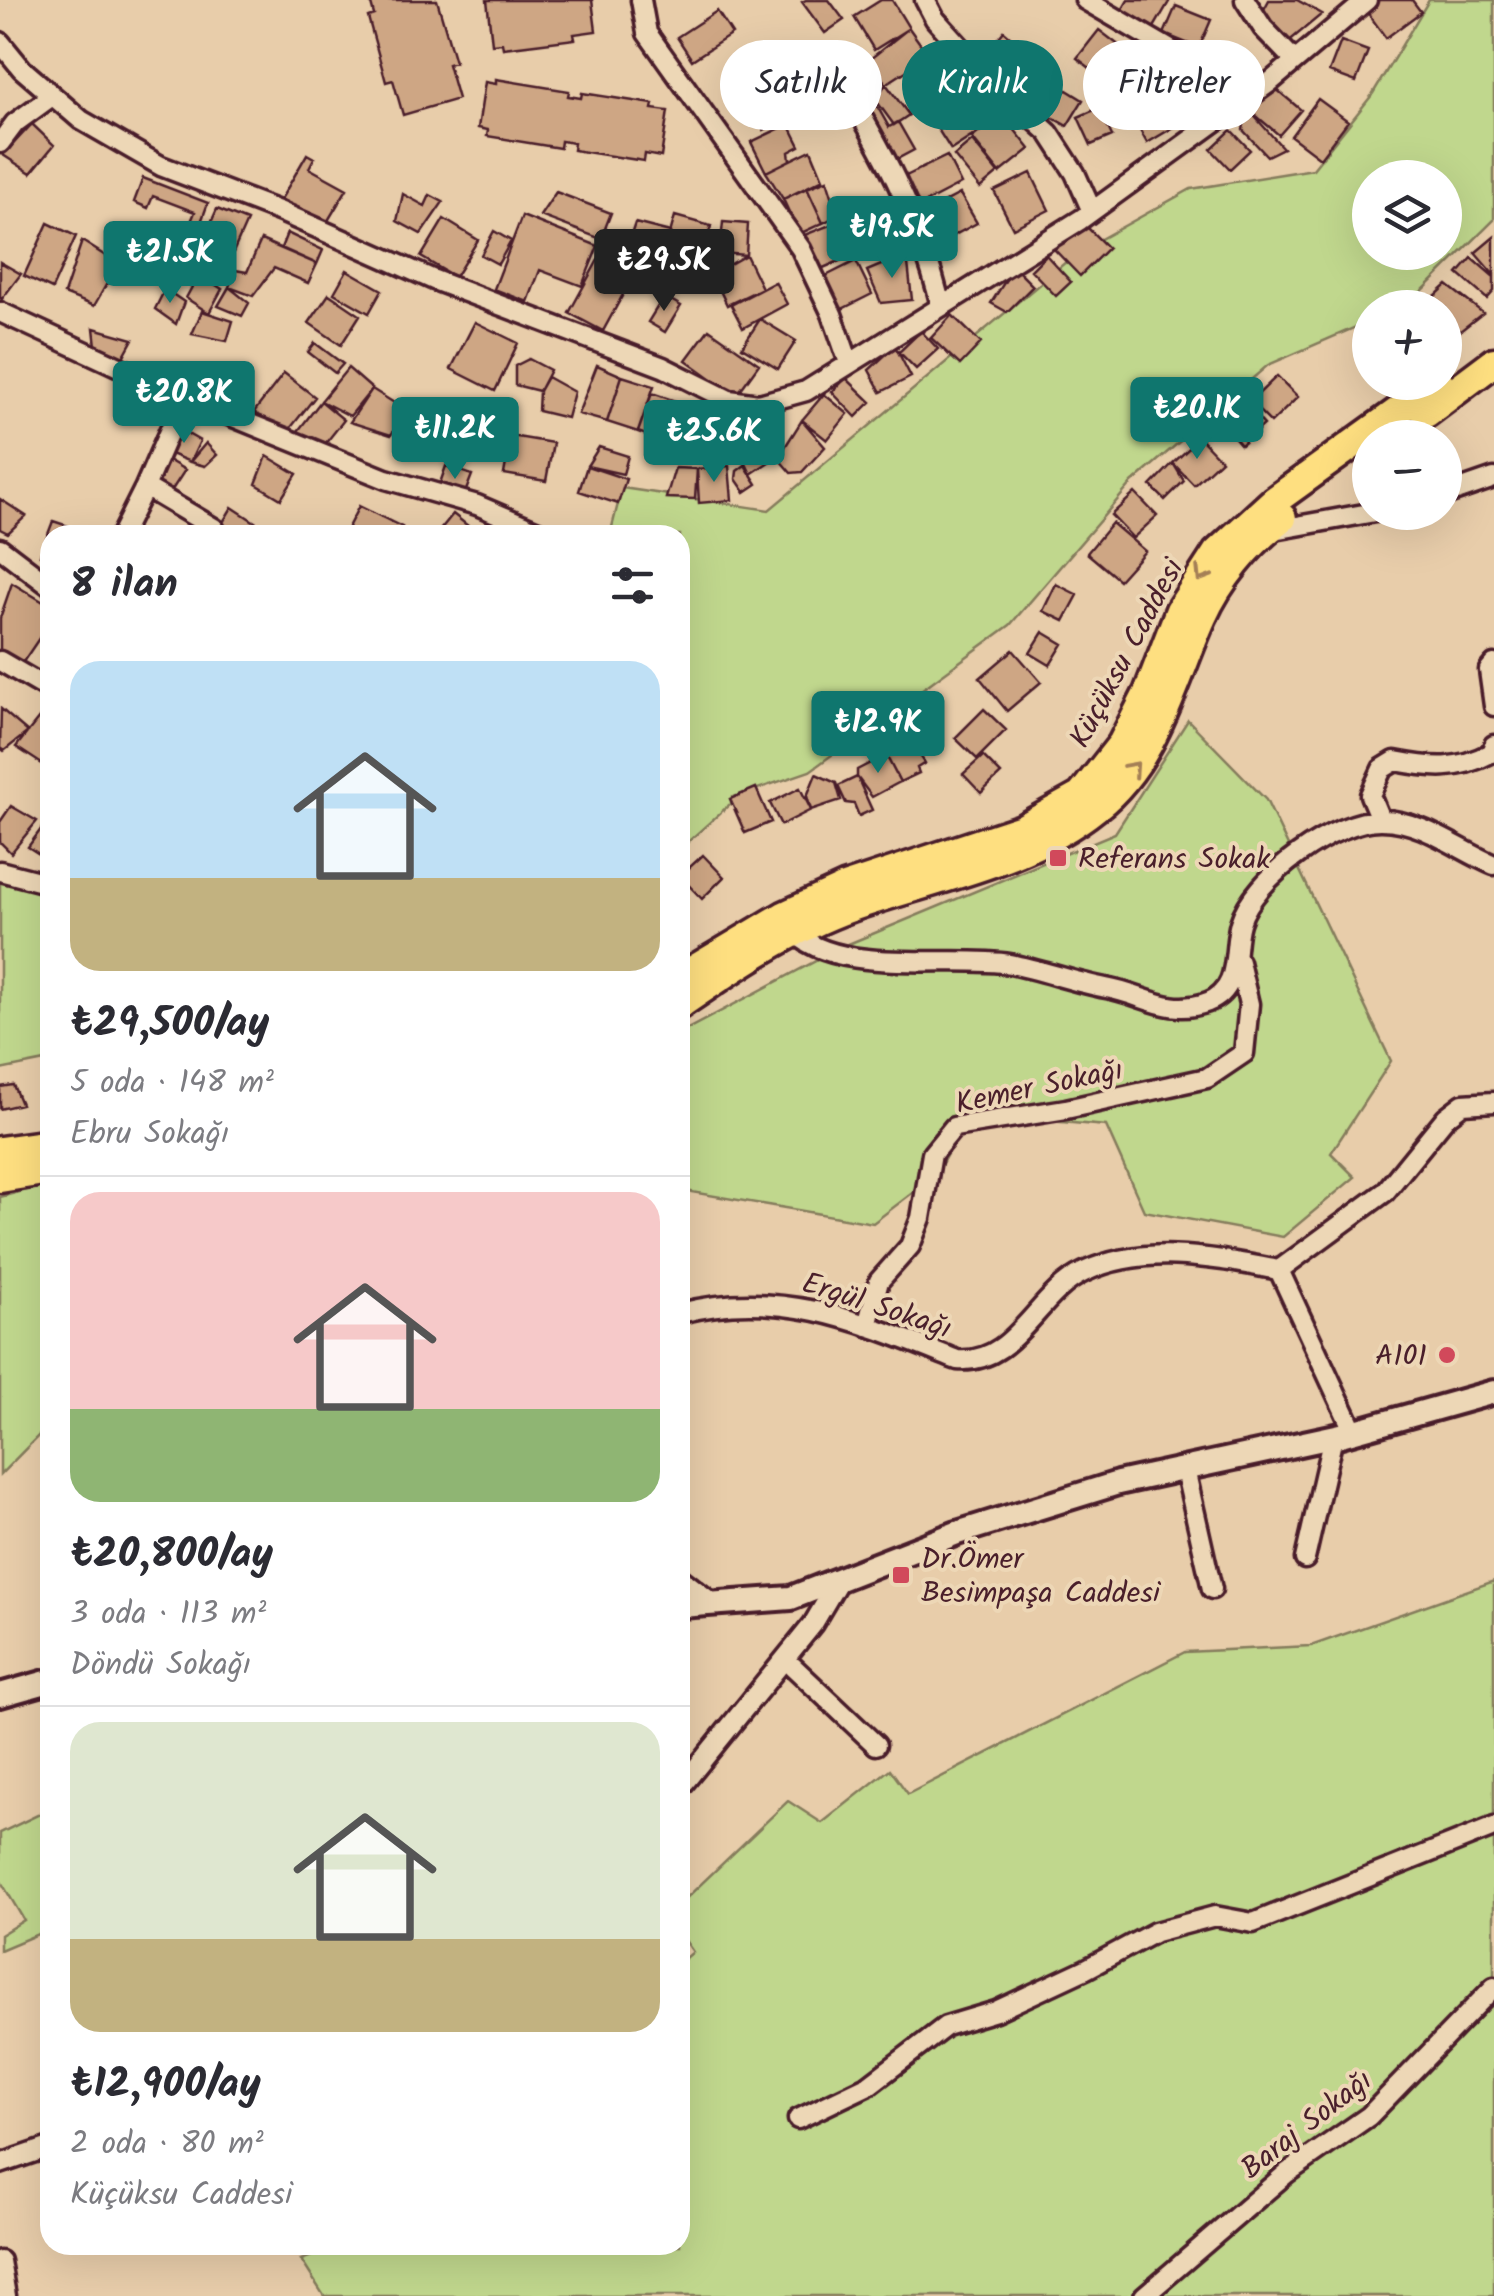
<!DOCTYPE html>
<html lang="tr">
<meta charset="utf-8">
<style>
:root{--surface:#fff;--page:#f7f7f7;--text:#2b2b33;--muted:#7c7c81;--line:#e1e1e2;--accent:#0f766e}
body{margin:0;font-family:Kalam,sans-serif;background:var(--page);color:var(--text);height:100vh;display:flex;flex-direction:column;font-size:38px;white-space:nowrap}
*{box-sizing:border-box;margin:0}
p{font-size:32px;color:var(--muted)}
.icon{flex:none;width:55px;height:55px;fill:none;stroke:currentColor;stroke-width:2;stroke-linecap:round;stroke-linejoin:round}
.map{position:relative;flex:1;overflow:hidden}
.details{position:absolute;left:40px;top:525px;width:650px;height:1730px;display:flex;flex-direction:column;background:var(--surface);border-radius:30px;box-shadow:0 10px 40px #0002}
.details>*{flex:none}
.banner{position:absolute;left:720px;top:40px;width:622px;height:90px;display:flex;gap:20px}
.fabs{position:absolute;left:1352px;top:160px;display:grid;gap:20px}
.fabs a{display:grid;place-items:center;width:110px;height:110px;border-radius:50%;background:var(--surface);box-shadow:0 10px 40px #0002;font-size:50px}
.price{position:absolute;translate:-50% -85px;padding:0 22px;border-radius:10px;background:var(--accent);color:#fff;font-size:32px;line-height:65px;filter:drop-shadow(0 2px 5px #0008)}
.price::after{content:'';position:absolute;left:50%;top:60px;width:30px;height:22px;margin-left:-15px;background:inherit;clip-path:polygon(0 0,100% 0,50% 100%)}
.price.on{background:#222;color:#fff}
ul{padding:0;list-style:none}
li{display:grid;align-content:center;gap:20px;height:530px;padding:0 30px}
li+li{border-top:2px solid var(--line)}
li span{display:grid;place-items:center;height:310px;border-radius:30px;color:#555}
li>.icon{margin-inline-start:auto}
span .icon{width:180px;height:180px;fill:#fffc;stroke-width:1}
li b{font-size:42px}
h2{display:flex;justify-content:space-between;align-items:center;height:120px;padding:0 30px;font-size:42px}
.tag{padding:0 35px;border-radius:45px;background:var(--surface);box-shadow:0 10px 40px #0002;font-size:35px;line-height:90px}
.tag.on{background:var(--accent);color:#fff}
.map>svg:first-child{display:block}
.green{fill:#c0d78d;stroke:#857b5c;stroke-width:2.5;fill-rule:evenodd}
.building{fill:#cea684;stroke:#4a1f2b;stroke-width:2.5}
.lines{fill:none;stroke-linecap:round;stroke-linejoin:round}
.street-casing{stroke:#4a1f2b;stroke-width:25}
.secondary-casing{stroke:#4a1f2b;stroke-width:30}
.primary-casing{stroke:#4a1f2b;stroke-width:35}
.street{stroke:#edd7b6;stroke-width:18}
.secondary{stroke:#edd7b6;stroke-width:22}
.primary{stroke:#fedf80;stroke-width:28}
.oneway{stroke:#a47f56}
.poi-dot{fill:#d1495b;stroke:#edd7b6;stroke-width:4}
.labels{text-anchor:middle;stroke-width:8;stroke-linejoin:round;paint-order:stroke}
.street-label{font-size:30px;fill:#4a1f2b;stroke:#edd7b6}
.poi-label{font-size:30px;fill:#4a1f2b;stroke:#edd7b6;text-anchor:start}
</style>
<div class="map">
<svg width="1494" height="2296" viewBox="0 0 1494 2296">
<rect width="100%" height="100%" fill="#e8cdaa"/>
<filter id="ink" filterUnits="userSpaceOnUse"><feTurbulence type="fractalNoise" baseFrequency=".01" numOctaves="2"/><feDisplacementMap in="SourceGraphic" scale="20" xChannelSelector="R" yChannelSelector="G"/><feConvolveMatrix kernelMatrix="1 2 1 2 8 2 1 2 1" color-interpolation-filters="sRGB"/></filter>
<g filter="url(#ink)">
<path class="green" d="M 1429,0 L 1494,0 L 1494,220 L 1409,304 L 1370,308 L 1370,321 L 1268,365 L 1132,483 L 1010,625 L 810,771 L 740,795 L 680,849 L 680,535 L 610,535 L 622,488 L 769,510 L 1079,251 L 1191,189 L 1313,169 L 1372,95 ZM 1370,178 L 1445,178 L 1445,252 L 1370,252 Z
M 1188,720 L 1266,800 L 1391,1061 L 1331,1153 L 1355,1177 L 1283,1237 L 1144,1211 L 1106,1126 L 1050,1121 L 958,1133 L 936,1175 L 873,1223 L 686,1191 L 680,1197 L 680,1033 L 846,945 L 1115,833 Z
M 0,863 L 50,875 L 50,1060 L 0,1070 Z
M 50,1184 L 50,1424 L 0,1475 L 0,1197 Z
M 1494,1581 L 1494,2296 L 324,2296 L 301,2260 L 342,2245 L 680,2245 L 680,1963 L 693,1952 L 680,1933 L 680,1904 L 788,1801 L 822,1823 L 890,1769 L 908,1794 L 1185,1652 L 1311,1646 Z
M 50,1809 L 50,1929 L 0,1950 L 0,1935 L 24,1920 L 0,1880 L 0,1833 Z"/>
<path class="building" d="M 370,0 L 437,0 L 455,62 L 448,64 L 458,99 L 403,115 L 393,80 L 386,82 L 368,17 L 374,15 Z
M 487,0 L 592,0 L 596,31 L 574,34 L 575,39 L 503,48 L 502,43 L 492,44 Z
M 806,0 L 829,0 L 844,20 L 825,33 L 802,2 Z
M 881,0 L 892,0 L 909,28 L 874,50 L 854,17 Z
M 1128,0 L 1166,0 L 1169,2 L 1152,31 L 1121,12 Z
M 1269,0 L 1297,0 L 1322,14 L 1287,43 L 1262,13 Z
M 1369,0 L 1412,0 L 1421,12 L 1386,38 L 1362,5 Z
M 1176,6 L 1211,20 L 1199,48 L 1164,34 Z
M 717,11 L 732,34 L 692,60 L 677,37 Z
M 909,28 L 929,56 L 886,84 L 870,59 Z
M 1099,30 L 1125,50 L 1103,78 L 1077,58 Z
M 1004,31 L 1046,67 L 1018,99 L 977,64 Z
M 1341,41 L 1368,51 L 1356,82 L 1329,72 Z
M 1121,65 L 1140,91 L 1122,104 L 1103,78 Z
M 811,66 L 834,97 L 801,121 L 778,93 Z
M 496,79 L 569,91 L 568,96 L 581,98 L 582,93 L 653,104 L 652,109 L 668,111 L 661,157 L 645,154 L 644,161 L 573,150 L 574,143 L 561,141 L 560,148 L 487,136 L 488,130 L 478,128 L 485,82 L 496,84 Z
M 1054,82 L 1083,100 L 1067,126 L 1038,109 Z
M 1269,83 L 1301,110 L 1279,135 L 1247,108 Z
M 886,84 L 909,115 L 894,125 L 875,99 Z
M 1159,89 L 1179,124 L 1147,143 L 1127,107 Z
M 778,93 L 790,115 L 764,130 L 752,107 Z
M 963,96 L 983,129 L 951,150 L 930,117 Z
M 990,99 L 1030,149 L 1000,173 L 972,138 L 983,129 L 971,114 Z
M 1318,99 L 1348,121 L 1320,158 L 1291,136 Z
M 877,106 L 889,127 L 898,122 L 914,150 L 897,159 L 869,110 Z
M 1099,108 L 1112,136 L 1091,145 L 1078,117 Z
M 1247,108 L 1283,148 L 1267,156 L 1243,130 Z
M 32,124 L 54,145 L 31,173 L 3,155 Z
M 789,124 L 800,146 L 789,152 L 790,160 L 766,172 L 751,142 Z
M 1231,130 L 1250,150 L 1230,169 L 1211,149 Z
M 972,141 L 998,173 L 980,188 L 954,156 Z
M 811,150 L 823,179 L 783,199 L 766,172 Z
M 307,154 L 314,158 L 309,168 L 347,189 L 326,224 L 281,199 Z
M 947,156 L 961,184 L 917,207 L 902,178 Z
M 1031,173 L 1049,210 L 1013,228 L 994,191 Z
M 143,178 L 208,203 L 199,228 L 190,224 L 195,212 L 153,196 L 148,208 L 134,202 Z
M 827,180 L 838,215 L 823,223 L 807,188 Z
M 807,188 L 823,223 L 799,234 L 783,199 Z
M 556,192 L 611,213 L 601,239 L 540,216 Z
M 403,194 L 425,206 L 430,195 L 443,202 L 421,234 L 397,221 Z
M 960,194 L 977,223 L 934,246 L 918,216 Z
M 217,209 L 247,221 L 232,255 L 202,243 Z
M 522,216 L 598,246 L 582,286 L 540,270 L 528,302 L 494,289 Z
M 675,216 L 711,226 L 697,275 L 661,265 Z
M 444,219 L 478,240 L 455,277 L 421,257 Z
M 1080,220 L 1108,248 L 1080,276 L 1052,247 Z
M 723,222 L 748,224 L 746,255 L 720,253 Z
M 48,223 L 76,236 L 52,289 L 24,276 Z
M 635,223 L 670,232 L 661,265 L 655,272 L 622,262 Z
M 835,223 L 849,257 L 816,271 L 802,236 Z
M 494,231 L 511,241 L 498,264 L 481,255 Z
M 287,233 L 323,250 L 317,264 L 281,248 Z
M 1494,237 L 1494,275 L 1475,253 Z
M 261,240 L 317,264 L 308,283 L 274,268 L 253,296 L 229,287 L 235,270 L 247,272 Z
M 82,241 L 118,264 L 94,306 L 64,294 Z
M 604,249 L 622,262 L 638,267 L 603,331 L 569,313 Z
M 907,254 L 912,300 L 881,303 L 867,271 Z
M 746,255 L 762,288 L 727,305 L 712,274 Z
M 1046,255 L 1071,282 L 1056,296 L 1031,270 Z
M 1472,258 L 1494,277 L 1494,291 L 1487,299 L 1458,274 Z
M 856,261 L 872,294 L 838,311 L 822,278 Z
M 0,262 L 21,274 L 2,299 L 0,298 Z
M 1014,267 L 1033,286 L 1007,312 L 991,303 Z
M 347,270 L 382,290 L 369,313 L 334,293 Z
M 199,274 L 222,289 L 209,313 L 186,298 Z
M 775,282 L 787,304 L 743,328 L 731,305 Z
M 1447,285 L 1483,313 L 1445,343 L 1445,308 L 1422,308 Z
M 229,287 L 249,303 L 242,316 L 218,306 Z
M 165,289 L 184,302 L 176,324 L 155,309 Z
M 329,294 L 360,315 L 341,345 L 309,323 Z
M 664,296 L 681,306 L 665,332 L 648,322 Z
M 202,311 L 233,321 L 227,341 L 192,334 Z
M 952,315 L 981,343 L 960,365 L 931,338 Z
M 760,319 L 796,341 L 778,369 L 742,347 Z
M 475,322 L 518,343 L 495,391 L 451,369 Z
M 94,328 L 133,339 L 122,359 L 96,346 Z
M 709,329 L 759,364 L 736,396 L 686,360 Z
M 921,331 L 938,349 L 916,369 L 899,352 Z
M 315,343 L 343,364 L 335,373 L 308,352 Z
M 895,346 L 911,377 L 881,392 L 869,370 Z
M 529,359 L 550,370 L 539,391 L 515,385 L 515,366 Z
M 597,365 L 622,376 L 607,422 L 578,414 Z
M 348,368 L 372,389 L 350,416 L 321,401 Z
M 284,373 L 315,397 L 285,435 L 254,412 Z
M 622,376 L 654,386 L 638,432 L 607,422 Z
M 1277,376 L 1298,397 L 1271,423 L 1250,402 Z
M 547,377 L 574,392 L 567,418 L 538,411 L 539,391 Z
M 846,378 L 871,402 L 856,417 L 832,392 Z
M 372,389 L 407,411 L 391,435 L 350,422 Z
M 652,393 L 687,405 L 673,445 L 638,432 Z
M 824,394 L 848,414 L 827,440 L 802,420 Z
M 321,401 L 344,420 L 321,449 L 298,431 Z
M 1245,404 L 1264,425 L 1241,445 L 1222,423 Z
M 690,409 L 729,420 L 719,458 L 680,447 Z
M 415,411 L 449,429 L 438,446 L 406,431 Z
M 802,420 L 825,447 L 802,472 L 791,473 L 778,458 Z
M 179,429 L 200,441 L 190,462 L 168,453 Z
M 449,429 L 475,440 L 464,464 L 439,452 Z
M 756,435 L 772,460 L 751,474 L 738,447 Z
M 511,436 L 553,443 L 546,481 L 504,474 Z
M 1200,438 L 1221,460 L 1194,485 L 1173,463 Z
M 206,443 L 217,455 L 205,466 L 190,462 Z
M 599,447 L 628,456 L 623,474 L 587,466 Z
M 267,456 L 297,474 L 281,499 L 256,484 Z
M 168,460 L 185,470 L 170,493 L 155,484 Z
M 1173,463 L 1184,481 L 1165,500 L 1151,486 Z
M 745,465 L 757,484 L 745,492 L 736,479 L 737,471 Z
M 446,466 L 472,475 L 462,501 L 439,486 Z
M 587,466 L 626,479 L 618,504 L 579,491 Z
M 729,466 L 732,500 L 699,503 L 697,469 Z
M 675,468 L 697,469 L 695,499 L 666,498 Z
M 1135,493 L 1157,516 L 1133,538 L 1111,515 Z
M 0,499 L 26,516 L 8,533 L 0,529 Z
M 359,506 L 402,527 L 398,535 L 344,535 Z
M 232,507 L 258,524 L 249,535 L 229,535 L 219,529 Z
M 453,514 L 478,534 L 477,535 L 436,535 Z
M 53,521 L 83,531 L 81,535 L 50,535 L 50,559 L 40,555 Z
M 1112,523 L 1145,551 L 1119,580 L 1087,553 Z
M 12,583 L 50,606 L 50,622 L 21,665 L 0,657 L 0,618 Z
M 1056,584 L 1078,595 L 1064,621 L 1043,611 Z
M 1043,632 L 1063,644 L 1050,665 L 1030,653 Z
M 1013,650 L 1041,682 L 1007,711 L 980,678 Z
M 1,709 L 28,732 L 4,751 L 0,748 Z
M 984,709 L 1006,730 L 977,759 L 955,738 Z
M 43,713 L 50,719 L 50,761 L 45,766 L 16,747 Z
M 903,729 L 925,763 L 917,768 L 919,773 L 900,782 L 886,755 Z
M 886,755 L 900,782 L 872,797 L 857,777 L 857,770 Z
M 983,756 L 1001,774 L 981,793 L 963,774 Z
M 816,774 L 836,783 L 841,800 L 811,810 L 807,796 Z
M 857,777 L 872,810 L 859,816 L 854,804 L 846,803 L 838,786 Z
M 756,788 L 771,822 L 745,833 L 730,799 Z
M 800,788 L 811,810 L 781,825 L 770,803 Z
M 11,806 L 37,821 L 11,853 L 0,842 L 0,822 Z
M 50,817 L 50,861 L 28,847 Z
M 703,855 L 724,877 L 702,899 L 680,876 Z
M 13,1085 L 21,1104 L 0,1109 L 0,1087 Z"/>
<g class="lines">
<g class="street-casing">
<path id="street" d="M 641,0 L 647,33 L 801,249 L 832,314 L 849,363
M 925,0 L 935,19 L 993,83 L 1049,133 L 1075,173 L 1091,209
M 1085,0 L 1188,60 L 1237,104
M 1245,0 L 1263,28 L 1293,59
M 0,42 L 22,69 L 81,120 L 161,166 L 281,212 L 434,280 L 663,367 L 729,400 L 759,404 L 806,391 L 1080,220 L 1269,83 L 1367,0
M 831,63 C 881,148 917,209 941,306
M 0,143 L 15,123 L 52,96
M 0,312 L 184,397 L 386,479 L 477,505 L 547,535
M 184,397 L 145,487 L 214,528 L 212,535
M 1445,495 L 1494,478
M 1269,531 L 1375,512
M 121,535 L 145,487
M 0,548 L 50,586
M 0,661 L 50,690
M 1494,664 L 1489,670 L 1494,706
M 1380,819 L 1370,795 L 1382,769 L 1395,761 C 1432,768 1457,771 1491,753 L 1494,745
M 0,871 L 50,884
M 790,928 C 833,978 951,954 1010,964 C 1042,970 1073,982 1106,988 C 1143,994 1169,1017 1208,1002 C 1242,988 1232,951 1240,923 C 1253,878 1335,819 1382,820 C 1421,820 1459,850 1494,865
M 1279,1270 L 1354,1432
M 680,1313 C 781,1286 864,1323 957,1360 C 1016,1365 1035,1295 1084,1272 C 1146,1243 1214,1258 1279,1270 L 1385,1192 L 1446,1117 L 1463,1104 L 1494,1102
M 867,1326 L 879,1281 L 910,1246 L 921,1218 L 932,1154 L 954,1127 L 1066,1109 L 1207,1078 L 1244,1053 L 1249,1004 L 1239,962
M 1185,1469 L 1212,1589
M 1305,1559 L 1333,1437
M 680,1578 L 715,1605
M 785,1659 L 876,1745
M 680,1788 L 813,1624 L 839,1580
M 798,2119 L 869,2085 L 946,2026 L 996,2011 L 1086,1969 L 1155,1932 L 1215,1916 L 1253,1923 L 1494,1827
M 0,2164 L 50,2147
M 0,2261 L 6,2296
M 1144,2296 L 1287,2173 L 1369,2116 L 1494,1987"/>
</g>
<g class="secondary-casing">
<path id="secondary" d="M 680,1606 L 791,1598 L 957,1533 L 1118,1483 L 1341,1435 L 1494,1392
M 0,1695 L 50,1681"/>
</g>
<g class="primary-casing">
<path id="primary" d="M 1426,413 L 1494,362
M 680,978 L 784,916 L 847,887 L 1022,829 L 1081,796 L 1122,744 L 1148,693 L 1180,610 L 1217,553 L 1274,501 L 1439,382
M 680,1004 C 734,967 789,929 851,907 C 933,878 1027,863 1096,807 C 1156,760 1172,684 1202,617 C 1219,579 1249,543 1282,518
M 0,1151 L 50,1144
M 0,1178 L 50,1170"/>
</g>
<use href="#street" class="street"/>
<use href="#secondary" class="secondary"/>
<use href="#primary" class="primary"/>
</g>
<defs><path id="oneway-chevron" d="M-2-3.5L2.5 0L-2 3.5" fill="none" stroke-width="1.6" stroke-linecap="round" stroke-linejoin="round" transform="scale(2.5)"/></defs>
<g class="oneway">
<use href="#oneway-chevron" transform="translate(1202 575) rotate(122)"/>
<use href="#oneway-chevron" transform="translate(1133 768) rotate(-48)"/>
</g>
</g>
<g class="poi-dot">
<rect x="1048" y="848" width="20" height="20" rx="5"/>
<circle cx="1447" cy="1355" r="10"/>
<rect x="891" y="1565" width="20" height="20" rx="5"/>
</g>
<g class="labels">
<g class="street-label">
<text transform="translate(1126 653) rotate(-62)" y="10">Küçüksu Caddesi</text>
<text transform="translate(1039 1086) rotate(-12)" y="10">Kemer Sokağı</text>
<text transform="translate(877 1305) rotate(18)" y="10">Ergül Sokağı</text>
<text transform="translate(1306 2124) rotate(-38)" y="10">Baraj Sokağı</text>
</g>
<g class="poi-label">
<text x="1078" y="868">Referans Sokak</text>
<text x="1427" y="1365" text-anchor="end">A101</text>
<text x="921" y="1568">Dr.Ömer<tspan x="921" dy="34">Besimpaşa Caddesi</tspan></text>
</g>
</g>
</svg>
<div class="fabs">
<a><svg class="icon" aria-label="layers" viewBox="0 0 24 24"><path d="M12 4l9 5-9 5-9-5zM3 14l9 5 9-5"/></svg></a>
<a>+</a>
<a>−</a>
</div>
<b class="price" style="left:892px;top:281px">₺19.5K</b>
<b class="price" style="left:170px;top:306px">₺21.5K</b>
<b class="price on" style="left:664px;top:314px">₺29.5K</b>
<b class="price" style="left:184px;top:446px">₺20.8K</b>
<b class="price" style="left:1197px;top:462px">₺20.1K</b>
<b class="price" style="left:455px;top:482px">₺11.2K</b>
<b class="price" style="left:714px;top:485px">₺25.6K</b>
<b class="price" style="left:878px;top:776px">₺12.9K</b>
<div class="banner">
<a class="tag">Satılık</a>
<a class="tag on">Kiralık</a>
<a class="tag">Filtreler</a>
</div>
<section class="details">
<h2>8 ilan<svg class="icon" aria-label="filters" viewBox="0 0 24 24"><path d="M4 7h16M4 17h16"/><circle cx="9" cy="7" r="2"/><circle cx="15" cy="17" r="2"/></svg></h2>
<ul>
<li><span style="background:linear-gradient(#bfe0f5 70%,#c2b280 0)"><svg class="icon" aria-label="home" viewBox="0 0 24 24"><path d="M3 11l9-7 9 7M6 9v11h12V9"/></svg></span><div><b>₺29,500/ay</b><p>5 oda · 148 m²</p><p>Ebru Sokağı</p></div></li>
<li><span style="background:linear-gradient(#f6c9c9 70%,#8fb573 0)"><svg class="icon" aria-label="home" viewBox="0 0 24 24"><path d="M3 11l9-7 9 7M6 9v11h12V9"/></svg></span><div><b>₺20,800/ay</b><p>3 oda · 113 m²</p><p>Döndü Sokağı</p></div></li>
<li><span style="background:linear-gradient(#dfe7d0 70%,#c2b280 0)"><svg class="icon" aria-label="home" viewBox="0 0 24 24"><path d="M3 11l9-7 9 7M6 9v11h12V9"/></svg></span><div><b>₺12,900/ay</b><p>2 oda · 80 m²</p><p>Küçüksu Caddesi</p></div></li>
</ul>
</section>
</div>
